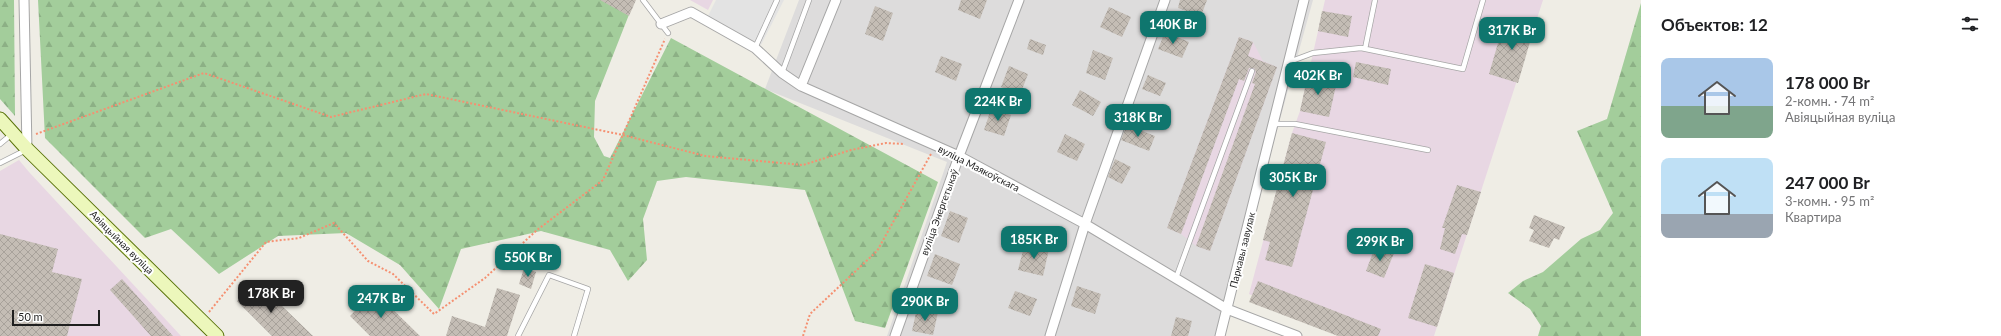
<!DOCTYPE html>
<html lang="ru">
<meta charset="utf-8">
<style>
:root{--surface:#fff;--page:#f2f2f2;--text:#202124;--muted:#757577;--accent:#0f766e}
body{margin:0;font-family:Lato,sans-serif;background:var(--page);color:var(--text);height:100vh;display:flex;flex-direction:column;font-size:15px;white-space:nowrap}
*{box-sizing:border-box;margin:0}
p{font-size:13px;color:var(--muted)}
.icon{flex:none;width:22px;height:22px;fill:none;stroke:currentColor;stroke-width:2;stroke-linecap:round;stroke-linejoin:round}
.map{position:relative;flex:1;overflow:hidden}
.panel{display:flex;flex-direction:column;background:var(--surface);width:360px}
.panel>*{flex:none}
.scale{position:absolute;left:12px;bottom:10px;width:88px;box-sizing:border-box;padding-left:4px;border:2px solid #1f1f1f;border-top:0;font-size:11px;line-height:14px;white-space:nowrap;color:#1f1f1f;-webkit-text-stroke:3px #fff;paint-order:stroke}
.price{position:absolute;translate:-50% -34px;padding:0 9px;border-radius:8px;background:var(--accent);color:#fff;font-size:13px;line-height:26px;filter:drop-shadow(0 1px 2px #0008)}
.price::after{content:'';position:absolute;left:50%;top:24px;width:12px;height:9px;margin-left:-6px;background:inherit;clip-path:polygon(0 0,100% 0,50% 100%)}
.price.active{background:#222;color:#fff}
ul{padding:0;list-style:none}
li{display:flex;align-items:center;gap:12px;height:100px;padding:0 20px}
li span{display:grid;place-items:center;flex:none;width:112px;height:80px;border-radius:8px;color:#555}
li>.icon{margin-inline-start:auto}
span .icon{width:48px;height:48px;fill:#fffc;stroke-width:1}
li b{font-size:17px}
h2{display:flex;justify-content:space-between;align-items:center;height:48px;padding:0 20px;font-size:17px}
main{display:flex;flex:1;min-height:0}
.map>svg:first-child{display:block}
.residential{fill:#dddcdc}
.industrial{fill:#e8d7e3}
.forest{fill:url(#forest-firs)}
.parking{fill:#e3e3e3}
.building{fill:url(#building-cross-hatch)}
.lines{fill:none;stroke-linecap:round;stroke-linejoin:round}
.lane-casing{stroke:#a6a6a6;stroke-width:6}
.street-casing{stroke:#a6a6a6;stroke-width:11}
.secondary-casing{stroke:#597309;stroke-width:15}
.path{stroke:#f59071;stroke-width:2;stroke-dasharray:2 2;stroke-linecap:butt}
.lane{stroke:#fff;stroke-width:4.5}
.street{stroke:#fff;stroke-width:9}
.secondary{stroke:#ecf7bb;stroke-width:13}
.labels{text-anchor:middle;stroke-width:4;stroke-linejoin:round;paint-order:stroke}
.street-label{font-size:10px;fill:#1f1f1f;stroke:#fff}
</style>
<main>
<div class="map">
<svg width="1641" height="336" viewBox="0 0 1641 336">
<defs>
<pattern id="forest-firs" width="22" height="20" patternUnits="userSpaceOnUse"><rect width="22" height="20" fill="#a3cd9b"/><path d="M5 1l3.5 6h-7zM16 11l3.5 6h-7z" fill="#8cb085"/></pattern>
<pattern id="building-cross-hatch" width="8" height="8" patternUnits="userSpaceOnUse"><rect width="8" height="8" fill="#c4bdb5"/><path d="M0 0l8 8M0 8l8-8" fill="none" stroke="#a8a29b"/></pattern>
</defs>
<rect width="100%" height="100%" fill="#efede5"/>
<path class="residential" d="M 799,0 L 1313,0 L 1220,336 L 887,336 L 947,162 L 765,89 Z"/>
<path class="industrial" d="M 690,0 L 713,0 L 708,10 Z
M 1325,0 L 1543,0 L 1434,336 L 1343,336 L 1249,294 L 1292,133 L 1300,111 Z
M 1239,37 L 1253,42 L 1263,61 L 1277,67 L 1210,251 L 1196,246 L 1181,234 L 1167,228 Z
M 19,160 L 29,172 L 181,336 L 0,336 L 0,171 Z"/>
<path class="forest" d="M 0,0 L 14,0 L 15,116 L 0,99 Z
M 38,0 L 620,0 L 632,7 L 595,101 L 594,137 L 604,156 L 610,158 L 671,38 L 938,182 L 885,328 L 855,321 L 805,190 L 686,177 L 657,181 L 643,219 L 647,260 L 628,281 L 610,250 L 541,231 L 461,249 L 439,309 L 400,265 L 346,233 L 278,236 L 219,274 L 171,229 L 145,238 L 45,138 Z
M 1641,3 L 1641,336 L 1538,336 L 1541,326 L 1530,309 L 1508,293 L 1523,281 L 1543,272 L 1581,239 L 1600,230 L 1613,213 L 1577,131 L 1607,119 Z"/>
<path class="parking" d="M 716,0 L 784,0 L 761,45 L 707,18 Z"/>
<path class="building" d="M 600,0 L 636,0 L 629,16 Z
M 961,0 L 987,0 L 980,19 L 958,10 Z
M 1180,0 L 1207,0 L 1201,16 L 1178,8 Z
M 875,6 L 893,13 L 883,41 L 865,34 Z
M 1109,7 L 1131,17 L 1122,37 L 1100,27 Z
M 1322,11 L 1352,16 L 1348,37 L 1318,31 Z
M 1505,19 L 1534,28 L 1518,83 L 1489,74 Z
M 1165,32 L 1189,42 L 1182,58 L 1158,49 Z
M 1239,37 L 1253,42 L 1248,56 L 1277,67 L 1210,251 L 1196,246 L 1255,84 L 1252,83 L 1256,72 L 1254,68 L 1249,68 L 1244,81 L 1239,79 L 1181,234 L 1167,228 Z
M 1030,39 L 1046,45 L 1043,55 L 1027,49 Z
M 1093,50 L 1113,58 L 1105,80 L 1086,73 Z
M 941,56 L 962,64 L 956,81 L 935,72 Z
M 1356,62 L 1391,69 L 1388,85 L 1353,77 Z
M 1009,66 L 1028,74 L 1020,95 L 1001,87 Z
M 1308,74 L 1337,81 L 1329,117 L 1300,111 Z
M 1148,75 L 1166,83 L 1160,96 L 1142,89 Z
M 1080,90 L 1101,102 L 1093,116 L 1072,105 Z
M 991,109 L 1011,115 L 1004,136 L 984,130 Z
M 1127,125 L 1155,136 L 1149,151 L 1121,140 Z
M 1292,133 L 1326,142 L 1292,267 L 1265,260 L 1270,242 L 1263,240 Z
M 1065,134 L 1085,144 L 1077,161 L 1057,152 Z
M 1115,159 L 1131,167 L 1122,184 L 1108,177 Z
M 1457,185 L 1481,192 L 1467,235 L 1462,234 L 1455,254 L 1440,249 L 1445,228 L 1442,228 Z
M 950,211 L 968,218 L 959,243 L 941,236 Z
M 1534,215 L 1565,227 L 1559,240 L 1554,238 L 1549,248 L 1529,241 L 1534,230 L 1529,228 Z
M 0,234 L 58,249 L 52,272 L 82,279 L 67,336 L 0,336 Z
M 1025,243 L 1049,249 L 1043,276 L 1018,270 Z
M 1375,247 L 1394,253 L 1384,278 L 1366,271 Z
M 935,254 L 960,264 L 952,285 L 927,276 Z
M 1425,264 L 1454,273 L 1437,327 L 1408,318 Z
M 524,268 L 536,272 L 531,289 L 519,284 Z
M 122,279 L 173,336 L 151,336 L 110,290 Z
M 1258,281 L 1381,329 L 1378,336 L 1338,336 L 1249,302 Z
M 257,282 L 313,336 L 272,336 L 237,301 Z
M 1077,286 L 1101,294 L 1095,314 L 1071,306 Z
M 497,288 L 520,295 L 507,336 L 446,336 L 452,316 L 485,327 Z
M 374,291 L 420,336 L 370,336 L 350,316 Z
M 1015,291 L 1037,299 L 1030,316 L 1008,308 Z
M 917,308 L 938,312 L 933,335 L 912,331 Z
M 1176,317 L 1192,321 L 1188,336 L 1171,336 Z"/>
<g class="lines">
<g class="lane-casing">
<path id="lane" d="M 643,0 L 668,33
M 755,48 L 777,0
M 1365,49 L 1375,0
M 1289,62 L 1313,53 L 1361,48 L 1463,69 L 1483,0
M 782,73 L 809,0
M 1273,124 L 1295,124 L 1428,150
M 0,144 L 12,134
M 0,163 L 26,150
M 1176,278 L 1252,71
M 518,336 L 549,275 L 588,289 L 574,336"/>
</g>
<g class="street-casing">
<path id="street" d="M 24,0 L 27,149
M 661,24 L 691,12 L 755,48 L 782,73 L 801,86 L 959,156 L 1085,224 L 1227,309 L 1297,336
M 801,86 L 836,0
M 895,336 L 959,156 L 1019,0
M 1050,336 L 1085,224 L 1165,0
M 1220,336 L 1304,0"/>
</g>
<g class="secondary-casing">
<path id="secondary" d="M 0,119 L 27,149 L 217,336"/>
</g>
<path class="path" d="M 36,134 L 204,73 L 331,117 L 426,94 L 623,135 L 705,156 L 803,165 L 851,150 L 886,143 L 904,144
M 209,312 L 266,242 L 299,238 L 334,223 L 368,261 L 393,274 L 434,314 L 485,278 L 537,230 L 603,180 L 665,39
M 803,336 L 810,314 L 877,251 L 931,154"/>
<use href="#lane" class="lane"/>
<use href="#street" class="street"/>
<use href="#secondary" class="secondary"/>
</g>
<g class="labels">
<g class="street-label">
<text transform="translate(979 168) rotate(27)" y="4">вуліца Маякоўскага</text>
<text transform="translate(939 212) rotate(-70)" y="4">вуліца Энергетыкаў</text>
<text transform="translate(122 242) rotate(45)" y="4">Авіяцыйная вуліца</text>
<text transform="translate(1242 250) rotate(-76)" y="4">Паркавы завулак</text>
</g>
</g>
</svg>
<div class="scale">50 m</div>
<b class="price" style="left:1173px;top:45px">140K Br</b>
<b class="price" style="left:1512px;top:51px">317K Br</b>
<b class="price" style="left:1318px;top:96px">402K Br</b>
<b class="price" style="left:998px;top:122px">224K Br</b>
<b class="price" style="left:1138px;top:138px">318K Br</b>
<b class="price" style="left:1293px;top:198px">305K Br</b>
<b class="price" style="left:1034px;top:260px">185K Br</b>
<b class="price" style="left:1380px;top:262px">299K Br</b>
<b class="price" style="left:528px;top:278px">550K Br</b>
<b class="price active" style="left:271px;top:314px">178K Br</b>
<b class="price" style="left:381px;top:319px">247K Br</b>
<b class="price" style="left:925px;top:322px">290K Br</b>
</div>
<section class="panel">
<h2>Объектов: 12<svg class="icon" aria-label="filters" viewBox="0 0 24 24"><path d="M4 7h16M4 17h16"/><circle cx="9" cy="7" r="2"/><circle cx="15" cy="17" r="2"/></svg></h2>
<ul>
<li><span style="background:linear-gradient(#a9c7e8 60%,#7fa58c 0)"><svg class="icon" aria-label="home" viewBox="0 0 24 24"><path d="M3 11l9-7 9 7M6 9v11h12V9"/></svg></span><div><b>178 000 Br</b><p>2-комн. · 74 m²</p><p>Авіяцыйная вуліца</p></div></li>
<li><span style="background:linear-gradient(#bfe0f5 70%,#9aa5b1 0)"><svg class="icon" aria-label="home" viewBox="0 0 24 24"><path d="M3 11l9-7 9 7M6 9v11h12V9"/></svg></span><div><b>247 000 Br</b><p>3-комн. · 95 m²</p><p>Квартира</p></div></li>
</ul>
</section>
</main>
